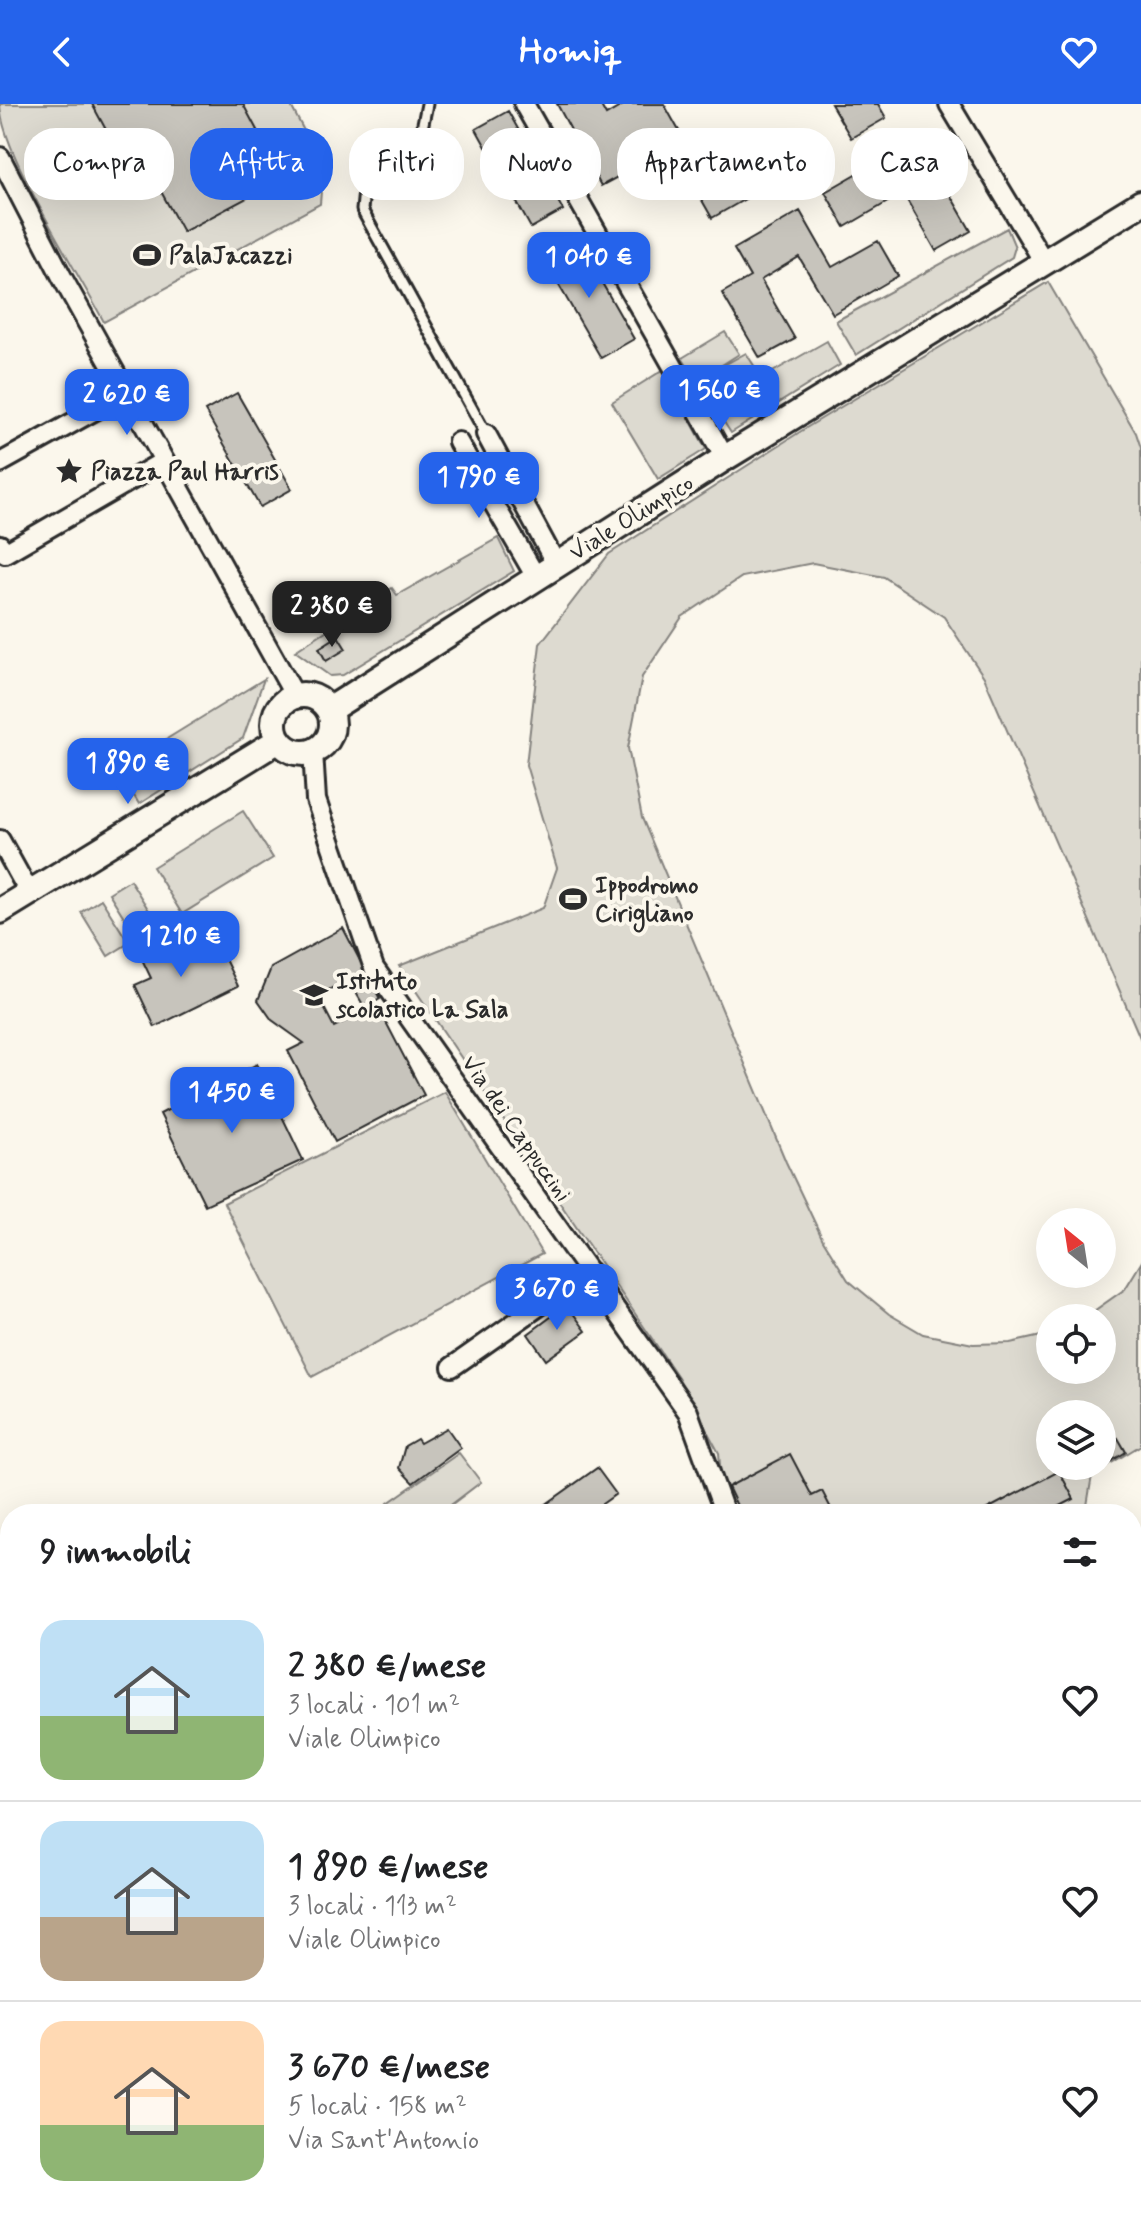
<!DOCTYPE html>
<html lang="it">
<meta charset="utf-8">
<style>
:root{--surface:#fff;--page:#f6f6f6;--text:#202124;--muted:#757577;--line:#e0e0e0;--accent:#2563eb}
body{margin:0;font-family:Mynerve,sans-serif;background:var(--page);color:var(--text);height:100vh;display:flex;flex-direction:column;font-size:30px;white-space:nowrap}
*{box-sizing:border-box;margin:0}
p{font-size:26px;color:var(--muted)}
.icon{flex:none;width:44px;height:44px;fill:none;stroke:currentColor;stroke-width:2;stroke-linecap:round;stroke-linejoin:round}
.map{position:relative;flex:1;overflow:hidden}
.drawer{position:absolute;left:0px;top:1400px;width:1142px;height:712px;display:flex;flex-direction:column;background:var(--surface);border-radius:32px 32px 0 0;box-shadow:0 8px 32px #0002}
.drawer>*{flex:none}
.banner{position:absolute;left:24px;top:24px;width:1094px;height:72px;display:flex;gap:16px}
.needle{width:52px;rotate:330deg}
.tools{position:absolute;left:1036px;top:1104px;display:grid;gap:16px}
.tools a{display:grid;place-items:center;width:80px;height:80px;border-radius:50%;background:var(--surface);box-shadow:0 8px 32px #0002;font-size:40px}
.price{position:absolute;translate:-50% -68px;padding:0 18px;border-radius:16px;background:var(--accent);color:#fff;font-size:26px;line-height:52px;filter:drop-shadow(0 2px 4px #0008)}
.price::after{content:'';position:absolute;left:50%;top:48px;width:24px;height:18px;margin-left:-12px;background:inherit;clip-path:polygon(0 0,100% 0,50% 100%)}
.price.selected{background:#222;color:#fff}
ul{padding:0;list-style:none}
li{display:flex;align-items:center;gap:24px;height:200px;padding:0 40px}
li+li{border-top:2px solid var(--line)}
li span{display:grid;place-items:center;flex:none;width:224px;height:160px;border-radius:24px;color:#555}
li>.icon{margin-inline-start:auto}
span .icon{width:96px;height:96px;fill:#fffc;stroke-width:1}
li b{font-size:34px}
h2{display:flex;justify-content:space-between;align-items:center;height:96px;padding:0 40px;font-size:34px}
.chip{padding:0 28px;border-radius:32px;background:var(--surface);box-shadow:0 8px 32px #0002;font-size:28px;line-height:72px}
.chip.selected{background:var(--accent);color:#fff}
header{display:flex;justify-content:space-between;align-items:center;height:104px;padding:0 40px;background:var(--accent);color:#fff;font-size:36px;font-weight:800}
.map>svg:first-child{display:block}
.green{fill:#dddad0;stroke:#84827e;stroke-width:2;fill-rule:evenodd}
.building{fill:#c7c4bc;stroke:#2b2b2b;stroke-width:2}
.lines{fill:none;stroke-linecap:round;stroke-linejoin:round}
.lane-casing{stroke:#2b2b2b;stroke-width:15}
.street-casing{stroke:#2b2b2b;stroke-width:24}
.secondary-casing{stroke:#2b2b2b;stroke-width:30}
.lane{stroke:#fbf7ec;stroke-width:9}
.street{stroke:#fbf7ec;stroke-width:18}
.secondary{stroke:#fbf7ec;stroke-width:24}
.labels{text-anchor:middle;stroke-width:8;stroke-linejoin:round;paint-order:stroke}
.poi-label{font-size:24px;font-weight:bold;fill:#2b2b2b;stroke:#fbf7ec;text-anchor:start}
.street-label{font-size:24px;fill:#2b2b2b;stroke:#fbf7ec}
</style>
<header><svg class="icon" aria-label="back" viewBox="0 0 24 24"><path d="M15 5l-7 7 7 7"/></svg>Homiq<svg class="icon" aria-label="heart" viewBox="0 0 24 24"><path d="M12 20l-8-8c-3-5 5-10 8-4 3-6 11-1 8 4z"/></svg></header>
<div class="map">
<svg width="1141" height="2112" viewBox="0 0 1141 2112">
<rect width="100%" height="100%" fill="#fbf7ec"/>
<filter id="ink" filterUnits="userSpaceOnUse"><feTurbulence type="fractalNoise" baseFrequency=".0125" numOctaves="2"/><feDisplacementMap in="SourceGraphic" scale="16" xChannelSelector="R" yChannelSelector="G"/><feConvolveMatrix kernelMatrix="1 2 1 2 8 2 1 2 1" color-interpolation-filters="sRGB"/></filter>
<g filter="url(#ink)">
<path class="green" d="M 0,0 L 290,0 L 323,63 L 320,100 L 104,218 C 79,170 0,47 0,0 Z
M 1007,124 L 1015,143 L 1012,153 L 856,251 L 836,217 Z
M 1048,178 L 1136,329 L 1141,344 L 1141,936 L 984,573 L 944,513 L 884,473 L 813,459 L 742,473 L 682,513 L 642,573 L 628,644 L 642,714 L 786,1058 L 823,1136 L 848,1176 L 889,1210 L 923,1230 L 973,1240 L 1010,1239 L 1050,1230 L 1050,1266 L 1102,1266 L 1102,1214 L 1084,1214 L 1125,1185 L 1141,1159 L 1141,1341 L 1092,1371 L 1087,1402 L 1074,1410 L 733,1410 L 722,1385 L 719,1349 L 678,1273 L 399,862 L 543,804 L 557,764 L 526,661 L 540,540 L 609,450 L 806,324 ZM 1050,1310 L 1102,1310 L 1102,1362 L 1050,1362 Z
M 725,228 L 739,250 L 703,273 L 746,249 L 762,274 L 827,237 L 840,261 L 731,329 L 682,254 Z
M 663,266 L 706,345 L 658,375 L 612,298 Z
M 498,434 L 514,467 L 343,571 L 330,572 L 295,547 L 392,484 L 397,491 Z
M 264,575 L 243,634 L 139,700 L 118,665 Z
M 243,707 L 273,754 L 182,810 L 153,763 Z
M 130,776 L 158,821 L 137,834 L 109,789 Z
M 101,795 L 129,839 L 108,852 L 81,808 Z
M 445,988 L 542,1150 L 312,1273 L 224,1099 Z
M 459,1349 L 481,1378 L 439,1410 L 396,1410 L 388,1399 Z"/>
<path class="building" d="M 92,0 L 243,0 L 258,28 L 252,32 L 277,78 L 183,128 L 158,82 L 142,92 Z
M 557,0 L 600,0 L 606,11 L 625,0 L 664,0 L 687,41 L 709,28 L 747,94 L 712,114 L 679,56 L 657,69 L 649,56 L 601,82 Z
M 831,0 L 878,0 L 886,14 L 851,34 Z
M 508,7 L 563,106 L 531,124 L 476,25 Z
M 891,50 L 906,76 L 933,61 L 971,127 L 936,147 L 903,89 L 845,123 L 825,88 Z
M 800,107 L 832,163 L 878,137 L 898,172 L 833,210 L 799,153 L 761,176 L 795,235 L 760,254 L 722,189 L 750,173 L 734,145 Z
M 578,137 L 634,235 L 601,254 L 545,157 Z
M 237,289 L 292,385 L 260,403 L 205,307 Z
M 338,532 L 346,545 L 326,557 L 319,544 Z
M 343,824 L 380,895 L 365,904 L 348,875 L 318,892 L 334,923 L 377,901 L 424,991 L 335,1038 L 288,947 L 304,939 L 272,916 L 258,896 L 271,864 Z
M 176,828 L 189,855 L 218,841 L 238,882 L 155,923 L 135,881 L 151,874 L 138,847 Z
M 257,960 L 303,1056 L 205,1101 L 160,1010 Z
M 567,1201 L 586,1227 L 546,1256 L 528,1230 Z
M 447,1324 L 461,1344 L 413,1379 L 399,1364 L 405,1342 L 417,1335 L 420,1339 Z
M 1118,1334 L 1126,1348 L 1102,1363 L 1102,1344 Z
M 790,1350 L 812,1392 L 822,1387 L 834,1410 L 741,1410 L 728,1383 Z
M 597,1364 L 616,1390 L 588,1410 L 552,1410 L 545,1401 Z
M 1059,1367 L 1074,1395 L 1045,1410 L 978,1410 Z"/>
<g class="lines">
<g class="lane-casing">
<path id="lane" d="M 427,0 L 420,34 L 365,76 L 362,106 L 486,330"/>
</g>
<g class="street-casing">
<path id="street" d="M 524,0 L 725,354
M 949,0 L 1044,158
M 0,53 L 63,175 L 295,592
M 486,330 L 556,460
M 458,338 L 536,473
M 0,359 L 126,289
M 0,441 L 5,449 L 164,357
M 313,647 L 316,696 L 374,864 L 688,1308 L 725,1410
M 0,736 L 30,790
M 452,1263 L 589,1167
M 862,2102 L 868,2112"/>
</g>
<g class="secondary-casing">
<path id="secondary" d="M274 620a29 29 0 1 1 58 0a29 29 0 1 1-58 0Z
M 329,606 L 725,354 L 1141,99
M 0,807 L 279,636"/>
</g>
<use href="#lane" class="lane"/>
<use href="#street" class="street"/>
<use href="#secondary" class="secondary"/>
</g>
</g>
<defs>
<g id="stadium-bare" transform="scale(2.16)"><path d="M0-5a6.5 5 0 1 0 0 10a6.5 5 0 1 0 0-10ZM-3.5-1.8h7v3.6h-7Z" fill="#2b2b2b" stroke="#fbf7ec" stroke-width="2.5" paint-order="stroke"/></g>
<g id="sight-bare" transform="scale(2.16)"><path d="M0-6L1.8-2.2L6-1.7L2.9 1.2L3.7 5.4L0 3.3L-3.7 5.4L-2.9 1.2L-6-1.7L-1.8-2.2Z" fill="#2b2b2b" stroke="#fbf7ec" stroke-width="2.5" paint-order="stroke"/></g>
<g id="school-bare" transform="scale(2.16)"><path d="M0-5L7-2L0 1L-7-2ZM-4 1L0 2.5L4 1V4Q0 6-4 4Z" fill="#2b2b2b" stroke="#fbf7ec" stroke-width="2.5" paint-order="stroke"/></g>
</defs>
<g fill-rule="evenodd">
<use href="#stadium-bare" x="147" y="151"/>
<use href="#sight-bare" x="69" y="367"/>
<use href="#stadium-bare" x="573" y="795"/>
<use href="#school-bare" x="314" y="891"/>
</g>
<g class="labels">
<g class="poi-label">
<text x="169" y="159">PalaJacazzi</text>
<text x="91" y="375">Piazza Paul Harris</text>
<text x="595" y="789">Ippodromo<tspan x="595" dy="28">Cirigliano</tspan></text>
<text x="336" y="885">Istituto<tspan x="336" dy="28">scolastico La Sala</tspan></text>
</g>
<g class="street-label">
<text transform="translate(631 413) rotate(-32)" y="8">Viale Olimpico</text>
<text transform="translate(517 1024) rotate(55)" y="8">Via dei Cappuccini</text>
</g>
</g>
</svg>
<div class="tools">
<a><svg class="needle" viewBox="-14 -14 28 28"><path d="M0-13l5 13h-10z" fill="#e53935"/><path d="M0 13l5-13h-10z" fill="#757577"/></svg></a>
<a><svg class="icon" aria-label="locate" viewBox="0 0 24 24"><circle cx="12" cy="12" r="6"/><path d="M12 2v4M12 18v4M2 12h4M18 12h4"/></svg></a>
<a><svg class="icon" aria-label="layers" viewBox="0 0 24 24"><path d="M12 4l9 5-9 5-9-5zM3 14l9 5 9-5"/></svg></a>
</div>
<b class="price" style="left:589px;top:196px">1 040 €</b>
<b class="price" style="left:720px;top:329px">1 560 €</b>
<b class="price" style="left:127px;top:333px">2 620 €</b>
<b class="price" style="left:479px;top:416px">1 790 €</b>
<b class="price selected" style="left:332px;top:545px">2 380 €</b>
<b class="price" style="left:128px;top:702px">1 890 €</b>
<b class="price" style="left:181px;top:875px">1 210 €</b>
<b class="price" style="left:232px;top:1031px">1 450 €</b>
<b class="price" style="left:557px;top:1228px">3 670 €</b>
<div class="banner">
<a class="chip">Compra</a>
<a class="chip selected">Affitta</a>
<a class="chip">Filtri</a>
<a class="chip">Nuovo</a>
<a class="chip">Appartamento</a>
<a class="chip">Casa</a>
</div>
<section class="drawer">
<h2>9 immobili<svg class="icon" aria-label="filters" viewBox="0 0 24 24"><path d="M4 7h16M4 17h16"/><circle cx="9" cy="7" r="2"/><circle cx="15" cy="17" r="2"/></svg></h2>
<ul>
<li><span style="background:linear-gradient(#bfe0f5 60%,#8fb573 0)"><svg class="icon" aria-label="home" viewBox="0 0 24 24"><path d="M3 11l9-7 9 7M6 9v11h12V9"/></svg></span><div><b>2 380 €/mese</b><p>3 locali · 101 m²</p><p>Viale Olimpico</p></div><svg class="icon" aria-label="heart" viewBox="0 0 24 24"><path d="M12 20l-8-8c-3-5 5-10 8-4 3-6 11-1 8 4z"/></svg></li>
<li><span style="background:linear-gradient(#bfe0f5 60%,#b9a48a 0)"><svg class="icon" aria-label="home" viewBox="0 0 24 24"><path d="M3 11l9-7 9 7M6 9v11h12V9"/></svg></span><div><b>1 890 €/mese</b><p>3 locali · 113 m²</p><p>Viale Olimpico</p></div><svg class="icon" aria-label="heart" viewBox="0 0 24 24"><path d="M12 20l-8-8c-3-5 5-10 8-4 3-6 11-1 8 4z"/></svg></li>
<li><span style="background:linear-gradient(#ffd9b3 65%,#8fb573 0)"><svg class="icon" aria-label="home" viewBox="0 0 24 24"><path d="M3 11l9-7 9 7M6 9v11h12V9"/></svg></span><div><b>3 670 €/mese</b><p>5 locali · 158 m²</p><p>Via Sant'Antonio</p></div><svg class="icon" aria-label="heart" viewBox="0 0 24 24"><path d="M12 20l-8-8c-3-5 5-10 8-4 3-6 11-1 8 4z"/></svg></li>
</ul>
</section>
</div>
